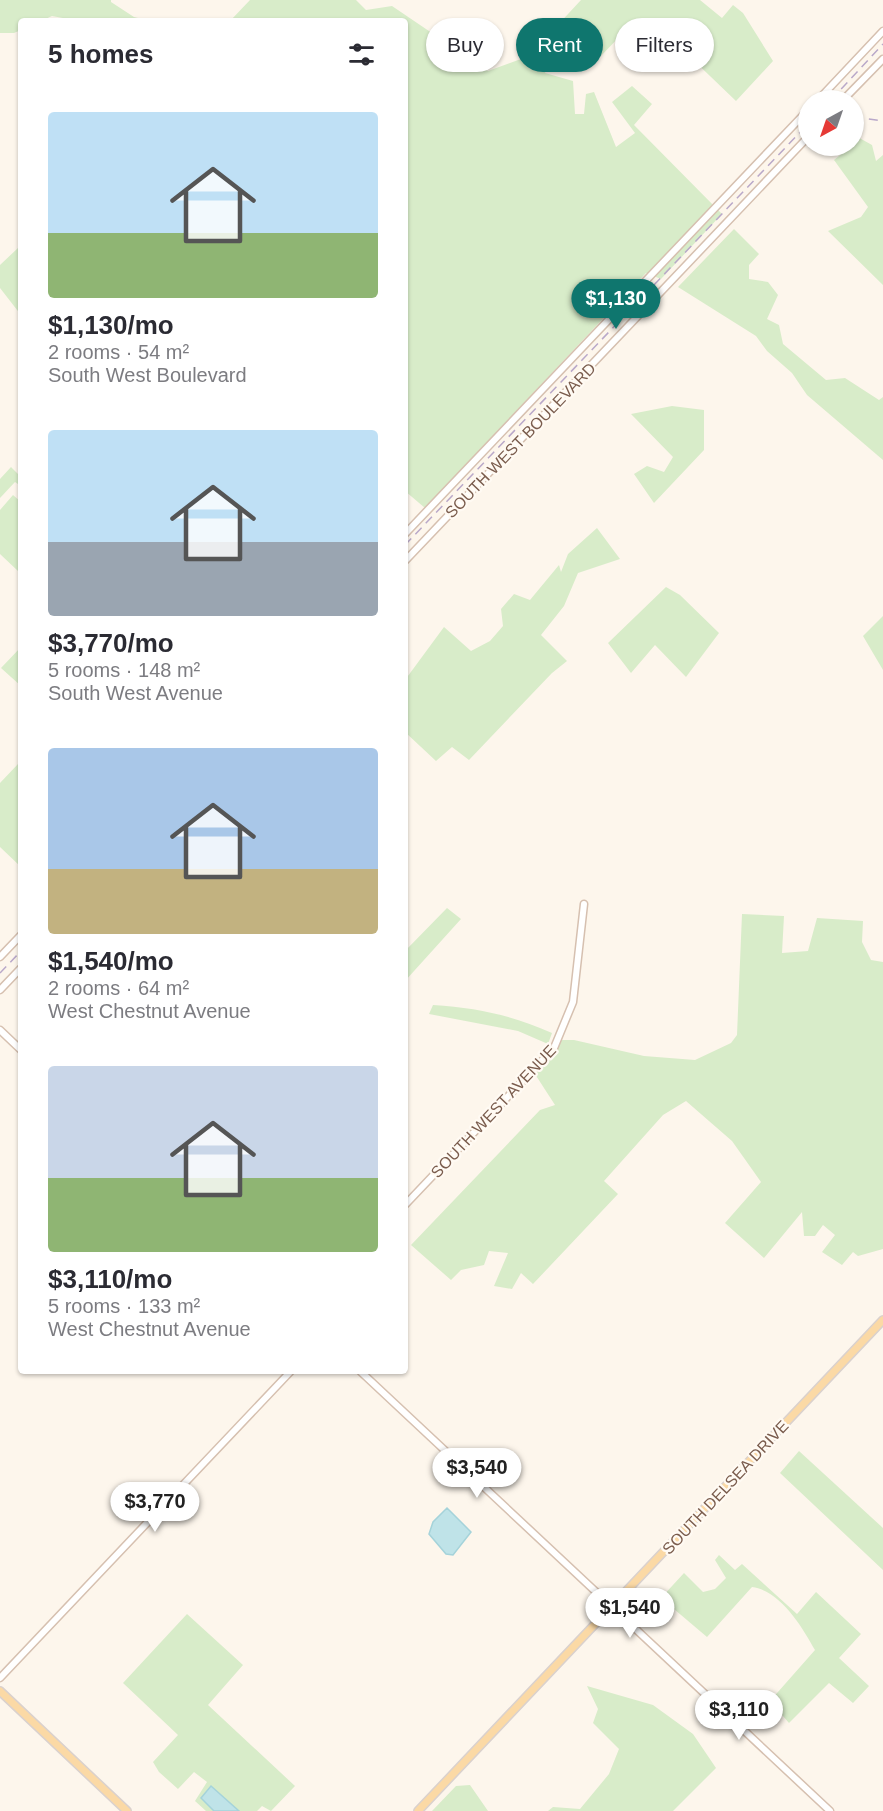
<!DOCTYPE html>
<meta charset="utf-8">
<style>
:root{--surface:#fff;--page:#f2f2f3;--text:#2b2b33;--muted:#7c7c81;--accent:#0f766e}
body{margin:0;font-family:Helvetica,sans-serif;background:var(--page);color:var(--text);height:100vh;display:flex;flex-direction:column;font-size:22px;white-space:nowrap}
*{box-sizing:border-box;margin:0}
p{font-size:20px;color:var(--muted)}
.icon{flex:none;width:33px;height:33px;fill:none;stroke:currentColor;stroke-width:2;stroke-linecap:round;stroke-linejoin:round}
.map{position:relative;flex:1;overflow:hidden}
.details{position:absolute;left:18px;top:18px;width:390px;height:1356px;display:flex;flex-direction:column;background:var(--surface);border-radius:6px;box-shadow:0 2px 4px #0004}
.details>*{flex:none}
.top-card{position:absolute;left:426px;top:18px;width:366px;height:54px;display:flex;gap:12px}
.needle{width:39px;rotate:220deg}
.fabs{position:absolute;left:798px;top:90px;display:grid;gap:12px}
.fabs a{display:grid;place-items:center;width:66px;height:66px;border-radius:50%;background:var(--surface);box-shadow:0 2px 4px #0004;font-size:30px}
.price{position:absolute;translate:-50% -51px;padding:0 14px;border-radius:21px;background:#fff;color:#222;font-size:20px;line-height:39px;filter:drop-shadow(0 2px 3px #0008)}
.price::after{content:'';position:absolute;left:50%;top:36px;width:18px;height:14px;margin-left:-9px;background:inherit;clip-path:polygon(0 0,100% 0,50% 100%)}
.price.active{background:var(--accent);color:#fff}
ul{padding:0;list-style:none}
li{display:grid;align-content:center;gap:12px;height:318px;padding:0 30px}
li span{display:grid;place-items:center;height:186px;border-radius:6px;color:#555}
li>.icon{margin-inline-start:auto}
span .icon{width:108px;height:108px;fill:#fffc;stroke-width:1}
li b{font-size:26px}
h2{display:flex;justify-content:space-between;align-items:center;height:72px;padding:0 30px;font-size:26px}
.tag{padding:0 21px;border-radius:27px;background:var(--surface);box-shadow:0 2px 4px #0004;font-size:21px;line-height:54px}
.tag.active{background:var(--accent);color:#fff}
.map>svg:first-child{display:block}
.green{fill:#d8ecc9}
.water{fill:#bfe3e8;stroke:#a5d3da;stroke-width:1.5}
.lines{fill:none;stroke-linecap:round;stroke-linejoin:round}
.secondary-casing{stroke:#d6c0b0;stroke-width:9}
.primary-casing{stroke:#dad1cd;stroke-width:10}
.secondary{stroke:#fff;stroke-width:6}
.primary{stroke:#fbd9a5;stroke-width:7}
.rail{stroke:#b9a8c9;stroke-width:1.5;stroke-dasharray:9 6;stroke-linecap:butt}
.labels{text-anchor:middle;stroke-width:4.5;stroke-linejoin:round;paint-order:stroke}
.street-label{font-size:16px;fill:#7a5c4d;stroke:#fffaf3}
</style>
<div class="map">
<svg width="883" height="1811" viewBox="0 0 883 1811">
<rect width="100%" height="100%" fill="#fdf6ec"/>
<path class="green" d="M 0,0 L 111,0 L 111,2 L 134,17 L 150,21 L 79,21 L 52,16 L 41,21 L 21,21 L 21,30 L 14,33 L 0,33 Z
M 250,0 L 356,0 L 366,10 L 392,6 L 488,71 L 529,56 L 581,0 L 700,0 L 722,18 L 733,5 L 743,13 L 773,61 L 736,101 L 660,28 L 632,41 L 621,35 L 600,57 L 553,52 L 545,73 L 573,81 L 575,114 L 584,114 L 586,94 L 594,92 L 616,147 L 635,133 L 612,102 L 632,86 L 652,104 L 634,125 L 722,214 L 661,279 L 646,273 L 425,508 L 405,491 L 405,21 L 230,21 Z
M 854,135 L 872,145 L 876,161 L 883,155 L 883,285 L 828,231 L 861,217 L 868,207 L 834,160 L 844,152 L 842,146 L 854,146 Z
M 734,229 L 759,254 L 749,265 L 749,279 L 768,282 L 778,295 L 767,319 L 779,325 L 783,344 L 826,380 L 845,378 L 879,400 L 883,397 L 883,460 L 807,395 L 792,373 L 767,351 L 756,336 L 678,287 Z
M 18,248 L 21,251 L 21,315 L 0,288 L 0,265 Z
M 672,406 L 704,410 L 704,450 L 654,503 L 634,474 L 647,466 L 664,472 L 673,457 L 631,414 Z
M 11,467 L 21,477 L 21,480 L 18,484 L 15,482 L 0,498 L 0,479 Z
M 13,495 L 21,502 L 21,566 L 18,571 L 0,554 L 0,510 Z
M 597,528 L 620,559 L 578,573 L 564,606 L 541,635 L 567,661 L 552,673 L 469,760 L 452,747 L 436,761 L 405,732 L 405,680 L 444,627 L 471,651 L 490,641 L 503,626 L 501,609 L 514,594 L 530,600 L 559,565 L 561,572 L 568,554 Z
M 666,587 L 680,595 L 719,633 L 686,677 L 655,645 L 631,673 L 608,643 Z
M 883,616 L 883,670 L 863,636 Z
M 21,647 L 21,686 L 1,668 Z
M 18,764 L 21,767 L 21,867 L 0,847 L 0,783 Z
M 447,908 L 461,919 L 405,981 L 405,951 Z
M 742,914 L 784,916 L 782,953 L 808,951 L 817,918 L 863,921 L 862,942 L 871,960 L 883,962 L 883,1249 L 858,1256 L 853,1252 L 842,1265 L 822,1252 L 835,1235 L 823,1225 L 815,1236 L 804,1236 L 802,1212 L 764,1258 L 725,1223 L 761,1182 L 732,1141 L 686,1101 L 663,1115 L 604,1181 L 618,1194 L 533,1284 L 521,1273 L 512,1289 L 494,1286 L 508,1253 L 489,1251 L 484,1265 L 461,1270 L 451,1280 L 411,1245 L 540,1110 L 555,1105 L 533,1071 L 562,1040 L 574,1040 L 644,1056 L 695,1060 L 731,1043 L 737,1035 Z
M 433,1005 C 478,1008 511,1015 552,1033 L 548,1044 L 518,1031 L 429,1014 Z
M 799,1451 L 883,1528 L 883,1570 L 780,1473 Z
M 719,1555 L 735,1570 L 742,1564 L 797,1614 L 816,1592 L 861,1634 L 839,1658 L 869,1686 L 853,1703 L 829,1683 L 789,1723 L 770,1701 L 815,1650 C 802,1627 781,1591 752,1587 L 707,1637 L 661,1598 L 684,1573 L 703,1592 L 715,1589 L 726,1578 L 715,1560 Z
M 187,1614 L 243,1665 L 208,1705 L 295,1786 L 271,1811 L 262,1806 L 257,1811 L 206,1811 L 195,1801 L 207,1782 L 194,1772 L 178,1789 L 159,1772 L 153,1762 L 178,1735 L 123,1683 Z
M 587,1686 L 653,1705 L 693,1734 L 716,1768 L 673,1811 L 548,1811 L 553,1807 L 580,1809 L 609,1774 L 619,1749 L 593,1723 L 598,1709 Z
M 470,1785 L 488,1811 L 432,1811 L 456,1786 Z"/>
<path class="water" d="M 447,1508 L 471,1532 L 453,1555 L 446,1554 L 429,1534 L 433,1522 Z
M 211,1786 L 239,1811 L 214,1811 L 201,1798 Z"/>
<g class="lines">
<g class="secondary-casing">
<path id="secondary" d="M 818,100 L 883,31
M 843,100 L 883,59
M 405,534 L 808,110
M 405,561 L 808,137
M 0,957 L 21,935
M 0,990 L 21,968
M 0,1030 L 21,1050
M 405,1205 L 554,1048 L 573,1002 L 584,904
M 360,1371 L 830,1811
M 0,1678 L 291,1371"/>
</g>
<g class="primary-casing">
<path id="primary" d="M 0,1691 L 127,1811
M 418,1811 L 883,1320"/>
</g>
<use href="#secondary" class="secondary"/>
<use href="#primary" class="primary"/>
<path class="rail" d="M 831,100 L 883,44
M 854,117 L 883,121
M 405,545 L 808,124
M 0,973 L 21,951"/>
</g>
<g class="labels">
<g class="street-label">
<text transform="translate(520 440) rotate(-46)" y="6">SOUTH WEST BOULEVARD</text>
<text transform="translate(493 1111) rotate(-47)" y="6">SOUTH WEST AVENUE</text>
<text transform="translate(725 1487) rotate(-47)" y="6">SOUTH DELSEA DRIVE</text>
</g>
</g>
</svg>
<div class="fabs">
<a><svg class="needle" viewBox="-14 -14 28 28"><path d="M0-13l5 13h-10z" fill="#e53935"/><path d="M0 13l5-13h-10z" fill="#7c7c81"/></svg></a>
</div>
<b class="price active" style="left:616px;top:330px">$1,130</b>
<b class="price" style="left:477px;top:1499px">$3,540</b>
<b class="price" style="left:155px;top:1533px">$3,770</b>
<b class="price" style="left:630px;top:1639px">$1,540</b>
<b class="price" style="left:739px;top:1741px">$3,110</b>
<div class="top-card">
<a class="tag">Buy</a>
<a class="tag active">Rent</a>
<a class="tag">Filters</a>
</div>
<section class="details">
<h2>5 homes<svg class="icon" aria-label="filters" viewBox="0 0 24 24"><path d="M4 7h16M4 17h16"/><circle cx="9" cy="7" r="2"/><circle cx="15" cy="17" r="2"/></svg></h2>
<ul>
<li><span style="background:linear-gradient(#bfe0f5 65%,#8fb573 0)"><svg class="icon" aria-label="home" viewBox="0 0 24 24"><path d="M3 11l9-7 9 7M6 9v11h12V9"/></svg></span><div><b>$1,130/mo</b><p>2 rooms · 54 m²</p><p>South West Boulevard</p></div></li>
<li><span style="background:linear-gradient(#bfe0f5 60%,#9aa5b1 0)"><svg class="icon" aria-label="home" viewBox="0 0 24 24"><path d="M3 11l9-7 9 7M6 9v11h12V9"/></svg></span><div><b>$3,770/mo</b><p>5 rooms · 148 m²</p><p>South West Avenue</p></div></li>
<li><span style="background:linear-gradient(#a9c7e8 65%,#c2b280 0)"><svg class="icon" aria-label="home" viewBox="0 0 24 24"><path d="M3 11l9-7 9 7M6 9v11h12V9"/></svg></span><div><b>$1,540/mo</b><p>2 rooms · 64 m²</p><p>West Chestnut Avenue</p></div></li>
<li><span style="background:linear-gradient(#c9d6e8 60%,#8fb573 0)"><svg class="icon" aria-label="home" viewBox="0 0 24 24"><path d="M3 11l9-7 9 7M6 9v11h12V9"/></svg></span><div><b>$3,110/mo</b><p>5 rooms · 133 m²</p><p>West Chestnut Avenue</p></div></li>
</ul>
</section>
</div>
